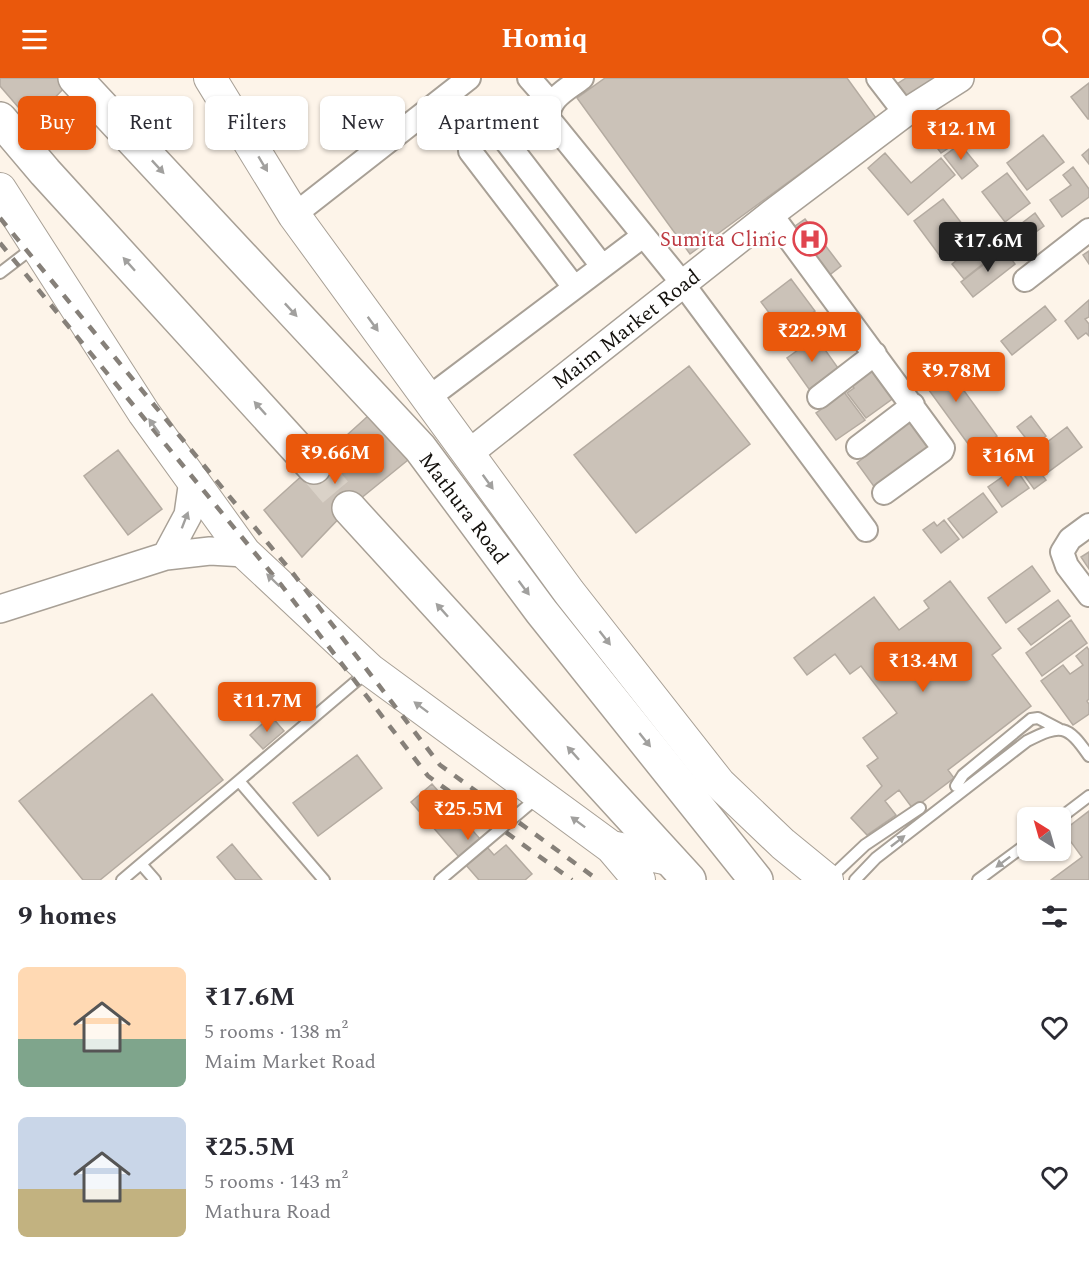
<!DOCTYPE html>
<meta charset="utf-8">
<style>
:root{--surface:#fff;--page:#f2f2f3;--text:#2b2b33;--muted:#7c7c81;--accent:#ea580c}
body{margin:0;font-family:Spectral,serif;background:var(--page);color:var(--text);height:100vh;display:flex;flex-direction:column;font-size:22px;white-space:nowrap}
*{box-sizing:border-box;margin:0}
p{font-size:20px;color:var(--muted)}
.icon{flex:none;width:33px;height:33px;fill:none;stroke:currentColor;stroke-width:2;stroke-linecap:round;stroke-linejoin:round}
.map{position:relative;height:802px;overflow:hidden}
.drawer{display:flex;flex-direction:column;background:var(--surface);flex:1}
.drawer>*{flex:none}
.hud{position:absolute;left:18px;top:18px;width:600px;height:54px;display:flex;gap:12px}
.needle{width:39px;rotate:323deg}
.buttons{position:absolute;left:1017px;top:729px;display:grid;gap:12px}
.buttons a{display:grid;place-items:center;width:54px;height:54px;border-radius:9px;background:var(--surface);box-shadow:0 2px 4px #0004;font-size:30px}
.price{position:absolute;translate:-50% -51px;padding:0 14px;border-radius:6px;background:var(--accent);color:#fff;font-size:20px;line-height:39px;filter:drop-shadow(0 2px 3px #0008)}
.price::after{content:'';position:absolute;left:50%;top:36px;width:18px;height:14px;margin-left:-9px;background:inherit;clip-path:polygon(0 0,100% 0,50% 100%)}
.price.current{background:#222;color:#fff}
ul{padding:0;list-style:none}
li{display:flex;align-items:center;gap:18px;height:150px;padding:0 18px}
li span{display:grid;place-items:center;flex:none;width:168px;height:120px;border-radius:9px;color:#555}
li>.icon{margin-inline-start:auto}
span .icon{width:72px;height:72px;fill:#fffc;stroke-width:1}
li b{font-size:26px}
h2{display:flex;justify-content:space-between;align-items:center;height:72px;padding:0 18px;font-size:26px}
.chip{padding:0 21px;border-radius:9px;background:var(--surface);box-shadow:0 2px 4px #0004;font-size:21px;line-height:54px}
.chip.current{background:var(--accent);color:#fff}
header{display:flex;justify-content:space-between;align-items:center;height:78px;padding:0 18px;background:var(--accent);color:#fff;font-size:27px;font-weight:700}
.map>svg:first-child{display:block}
.building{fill:#cbc2b8;stroke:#b4aba1;stroke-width:1.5}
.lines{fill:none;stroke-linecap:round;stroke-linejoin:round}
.trunk-tunnel{stroke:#dad2c8;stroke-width:33;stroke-dasharray:33 16;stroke-linecap:butt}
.service-casing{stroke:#a8a096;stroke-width:14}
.minor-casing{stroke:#a8a096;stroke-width:26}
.tertiary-casing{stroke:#a8a096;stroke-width:30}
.secondary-casing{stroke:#a8a096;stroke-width:34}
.trunk-casing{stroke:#a8a096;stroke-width:36}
.service{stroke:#fff;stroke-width:10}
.minor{stroke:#fff;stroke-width:22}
.tertiary{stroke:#fff;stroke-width:27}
.secondary{stroke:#fff;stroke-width:32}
.trunk{stroke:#fff;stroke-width:33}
.rail{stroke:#868079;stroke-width:4.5;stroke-dasharray:10 10;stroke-linecap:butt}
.oneway{fill:#a1a09e}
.labels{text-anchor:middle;stroke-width:4.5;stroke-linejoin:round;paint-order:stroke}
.health-label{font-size:21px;fill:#be3a42;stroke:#fff;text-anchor:end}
.street-label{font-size:21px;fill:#14110d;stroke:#fff}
</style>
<header><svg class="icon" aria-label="menu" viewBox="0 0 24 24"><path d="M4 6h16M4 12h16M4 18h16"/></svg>Homiq<svg class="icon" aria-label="search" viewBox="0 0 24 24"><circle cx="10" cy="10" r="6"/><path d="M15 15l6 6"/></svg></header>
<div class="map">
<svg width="1089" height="802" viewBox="0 0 1089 802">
<rect width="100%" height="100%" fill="#fdf4e9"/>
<path class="building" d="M 0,0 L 74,0 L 31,44 L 0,8 Z
M 605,0 L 847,0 L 876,40 L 690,176 L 577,20 Z
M 906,0 L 936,0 L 907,20 L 897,6 Z
M 1089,5 L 1089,41 L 1088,41 L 1071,19 Z
M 939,43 L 956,65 L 941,75 L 925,54 Z
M 1043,57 L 1064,84 L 1027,112 L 1007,85 Z
M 960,66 L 978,88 L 962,101 L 944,78 Z
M 1089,71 L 1089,86 L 1082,77 Z
M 885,75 L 911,105 L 941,80 L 955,97 L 908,137 L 868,90 Z
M 1073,89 L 1089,111 L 1089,119 L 1062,139 L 1050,122 L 1071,107 L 1063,97 Z
M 1007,95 L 1030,125 L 1005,144 L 982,114 Z
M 943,121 L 973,160 L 943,182 L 914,143 Z
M 1035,135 L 1044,148 L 1026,161 L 1017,149 Z
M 805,141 L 841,188 L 827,199 L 791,151 Z
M 996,151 L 1008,166 L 964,201 L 952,186 Z
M 1004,171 L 1015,186 L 973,219 L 961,204 Z
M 1089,173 L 1089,186 L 1083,177 Z
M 791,201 L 815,233 L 808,238 L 816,251 L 811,254 L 791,245 L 781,251 L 761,224 Z
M 1089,222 L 1089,239 L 1085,241 L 1089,246 L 1089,258 L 1086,255 L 1078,261 L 1065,243 Z
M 1045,228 L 1056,242 L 1012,277 L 1001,263 Z
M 816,259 L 838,290 L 809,311 L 787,280 Z
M 938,277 L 997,358 L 974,374 L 915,293 Z
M 872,287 L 895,319 L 866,340 L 847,315 L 854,310 L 849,303 Z
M 689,288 L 750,366 L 636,455 L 574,377 Z
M 844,314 L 865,342 L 836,362 L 816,335 L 823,330 L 820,325 Z
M 368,338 L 408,382 L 349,430 L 302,479 L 264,432 Z
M 1031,338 L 1046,358 L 1032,368 L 1017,349 Z
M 908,340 L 937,372 L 878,414 L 857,385 L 863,380 L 860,375 Z
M 1067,349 L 1082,369 L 1043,398 L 1046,402 L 1034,411 L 1017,387 Z
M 118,372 L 162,431 L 128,457 L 84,398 Z
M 1015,390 L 1029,410 L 1002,429 L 988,409 Z
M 983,415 L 997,434 L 963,460 L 948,441 Z
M 944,442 L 959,461 L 941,475 L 923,452 L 934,444 L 937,448 Z
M 1089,474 L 1089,491 L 1081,479 Z
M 1032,488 L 1050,513 L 1006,545 L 988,520 Z
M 950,503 L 1001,570 L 992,577 L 1031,628 L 948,692 L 954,700 L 913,731 L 899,712 L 885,723 L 896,737 L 867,757 L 851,740 L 882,708 L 867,688 L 878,680 L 863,660 L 897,635 L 861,588 L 850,596 L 835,576 L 807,597 L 794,580 L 874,519 L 899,552 L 929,530 L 924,523 Z
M 1058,522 L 1070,538 L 1031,567 L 1018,551 Z
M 1071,542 L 1087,565 L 1042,598 L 1026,575 Z
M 1087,569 L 1089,572 L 1089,621 L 1087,623 L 1089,626 L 1089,636 L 1073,647 L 1041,603 L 1063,587 L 1070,596 L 1083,587 L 1076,578 Z
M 152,616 L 223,702 L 100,802 L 83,802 L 19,723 Z
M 271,638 L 284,653 L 263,671 L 250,657 Z
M 357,677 L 382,710 L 318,758 L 293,725 Z
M 432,706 L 494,777 L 506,767 L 532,796 L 525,802 L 479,802 L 411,724 Z
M 1089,733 L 1089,802 L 1051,802 L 1082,779 L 1063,753 Z
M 232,766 L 262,802 L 236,802 L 217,779 Z"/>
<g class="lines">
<path class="trunk-tunnel" d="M 314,389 L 349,430"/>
<g class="service-casing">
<path id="service" d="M 0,195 L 34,169
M 239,703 L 324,802
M 956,708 L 963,697 L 1031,641 L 1038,640 L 1059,651
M 1060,740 L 1089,718
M 141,786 L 155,802
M 122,802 L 367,594
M 440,802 L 538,719
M 828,802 L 865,767 L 920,730
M 855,802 L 876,780 L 1027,663 C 1061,646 1067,646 1089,678
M 978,802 L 1028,765"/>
</g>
<g class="minor-casing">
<path id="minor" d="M 529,0 L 551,25
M 582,0 C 568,11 547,20 549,41 L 683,206 L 866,452
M 878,0 L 905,35
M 489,41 L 602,188
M 470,73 L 574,209
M 771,136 L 943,370 L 942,373 L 884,415
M 294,137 L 469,0
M 1025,202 L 1089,152
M 819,319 L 875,276
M 427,321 L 643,158
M 858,369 L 913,327
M 1089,447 L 1070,461 L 1062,474 L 1067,488 L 1089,517"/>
</g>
<g class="tertiary-casing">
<path id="tertiary" d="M 468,376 L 771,136 L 905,35 L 960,0
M 166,478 L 188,437 L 193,402
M 0,531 L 166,478 L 210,473 L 245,475"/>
</g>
<g class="secondary-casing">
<path id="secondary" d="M 210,0 L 294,137 L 569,514 L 719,705 L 783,766 L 827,802
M 0,111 L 144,335 L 245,475 L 370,592 L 611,769 L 669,781
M 611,769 L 639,802"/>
</g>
<g class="trunk-casing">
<path id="trunk" d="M 75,0 L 420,370 L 541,533 L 756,802
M 0,41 L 45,94 L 314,389
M 349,430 L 689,802"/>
</g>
<use href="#service" class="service"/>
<use href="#minor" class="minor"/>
<use href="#tertiary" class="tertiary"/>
<use href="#secondary" class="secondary"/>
<use href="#trunk" class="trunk"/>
<path class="rail" d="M 0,140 L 295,498 L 440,687 L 598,802
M 0,165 L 282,508 L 428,698 L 572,802"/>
</g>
<defs><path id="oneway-solid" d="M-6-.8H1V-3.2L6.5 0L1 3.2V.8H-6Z" transform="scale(1.5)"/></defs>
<g class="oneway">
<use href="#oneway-solid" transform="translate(263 86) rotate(59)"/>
<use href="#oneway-solid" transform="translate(158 89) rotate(47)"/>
<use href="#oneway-solid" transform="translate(129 186) rotate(-132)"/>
<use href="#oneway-solid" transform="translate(291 232) rotate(47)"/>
<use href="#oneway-solid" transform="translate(373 246) rotate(54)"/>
<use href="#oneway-solid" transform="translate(260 330) rotate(-132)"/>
<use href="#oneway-solid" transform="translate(154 348) rotate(-126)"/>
<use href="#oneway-solid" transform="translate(488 404) rotate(54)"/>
<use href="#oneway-solid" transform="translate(185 442) rotate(-69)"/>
<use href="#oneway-solid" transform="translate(273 502) rotate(-136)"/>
<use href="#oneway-solid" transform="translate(524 510) rotate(53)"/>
<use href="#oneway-solid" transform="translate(442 532) rotate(-132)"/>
<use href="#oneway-solid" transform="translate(605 560) rotate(52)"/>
<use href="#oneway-solid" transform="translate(421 629) rotate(-143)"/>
<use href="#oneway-solid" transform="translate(645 662) rotate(51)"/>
<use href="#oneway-solid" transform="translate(573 675) rotate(-132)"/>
<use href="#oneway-solid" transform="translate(578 744) rotate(-143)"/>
<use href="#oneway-solid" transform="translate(898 763) rotate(-38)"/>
<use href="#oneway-solid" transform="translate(1003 784) rotate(143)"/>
</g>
<defs>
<g id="hospital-ring" transform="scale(1.725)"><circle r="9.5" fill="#fff" stroke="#e0444e" stroke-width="1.5"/><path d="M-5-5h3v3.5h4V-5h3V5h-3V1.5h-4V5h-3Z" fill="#e0444e"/></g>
</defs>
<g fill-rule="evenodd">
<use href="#hospital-ring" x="810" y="161"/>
</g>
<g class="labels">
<g class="health-label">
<text x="787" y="168">Sumita Clinic</text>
</g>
<g class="street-label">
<text transform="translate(626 251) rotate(-38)" y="7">Maim Market Road</text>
<text transform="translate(464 430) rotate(53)" y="7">Mathura Road</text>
</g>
</g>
</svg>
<div class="buttons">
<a><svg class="needle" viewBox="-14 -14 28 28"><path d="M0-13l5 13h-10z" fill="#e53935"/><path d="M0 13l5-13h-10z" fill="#7c7c81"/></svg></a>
</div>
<b class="price" style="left:961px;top:83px">₹12.1M</b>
<b class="price current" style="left:988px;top:195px">₹17.6M</b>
<b class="price" style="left:812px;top:285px">₹22.9M</b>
<b class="price" style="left:956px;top:325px">₹9.78M</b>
<b class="price" style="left:335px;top:407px">₹9.66M</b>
<b class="price" style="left:1008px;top:410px">₹16M</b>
<b class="price" style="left:923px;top:615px">₹13.4M</b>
<b class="price" style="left:267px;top:655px">₹11.7M</b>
<b class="price" style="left:468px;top:763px">₹25.5M</b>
<div class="hud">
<a class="chip current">Buy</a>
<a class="chip">Rent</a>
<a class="chip">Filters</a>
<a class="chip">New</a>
<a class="chip">Apartment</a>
</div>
</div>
<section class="drawer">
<h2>9 homes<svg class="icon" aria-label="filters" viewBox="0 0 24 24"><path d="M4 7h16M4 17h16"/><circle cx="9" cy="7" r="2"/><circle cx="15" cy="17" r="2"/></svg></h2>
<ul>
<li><span style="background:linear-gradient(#ffd9b3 60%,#7fa58c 0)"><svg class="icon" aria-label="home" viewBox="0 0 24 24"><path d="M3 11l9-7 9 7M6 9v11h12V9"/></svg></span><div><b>₹17.6M</b><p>5 rooms · 138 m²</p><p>Maim Market Road</p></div><svg class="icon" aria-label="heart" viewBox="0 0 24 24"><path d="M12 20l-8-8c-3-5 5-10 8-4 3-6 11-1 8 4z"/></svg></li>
<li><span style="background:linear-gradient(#c9d6e8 60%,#c2b280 0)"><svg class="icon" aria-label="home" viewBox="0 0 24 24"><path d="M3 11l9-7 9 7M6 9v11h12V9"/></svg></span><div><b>₹25.5M</b><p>5 rooms · 143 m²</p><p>Mathura Road</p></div><svg class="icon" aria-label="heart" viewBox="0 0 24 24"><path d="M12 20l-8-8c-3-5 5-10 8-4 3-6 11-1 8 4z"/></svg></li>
</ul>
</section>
